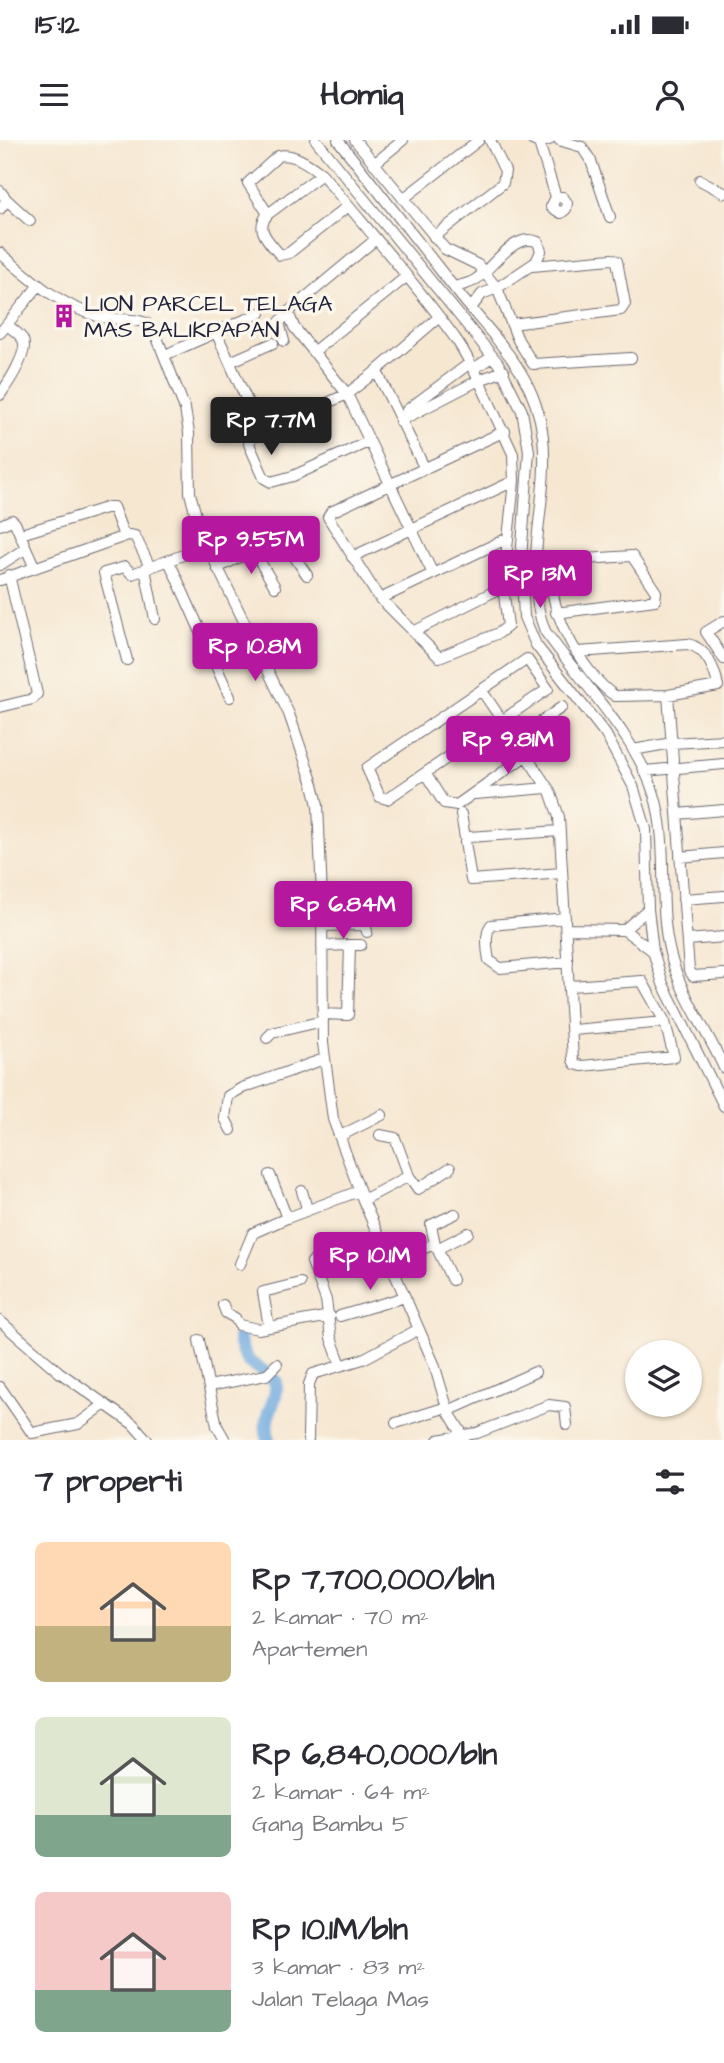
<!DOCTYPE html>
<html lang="id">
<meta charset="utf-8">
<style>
:root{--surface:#fff;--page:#f7f7f7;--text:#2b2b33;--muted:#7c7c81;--accent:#b5179e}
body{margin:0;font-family:"Architects Daughter",sans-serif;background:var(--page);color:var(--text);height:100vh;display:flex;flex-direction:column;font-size:26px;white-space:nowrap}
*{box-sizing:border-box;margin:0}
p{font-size:23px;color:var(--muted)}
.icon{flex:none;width:38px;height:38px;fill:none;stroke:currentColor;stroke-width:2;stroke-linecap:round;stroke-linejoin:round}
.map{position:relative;height:1300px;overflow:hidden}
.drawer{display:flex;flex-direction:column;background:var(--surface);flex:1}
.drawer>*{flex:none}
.buttons{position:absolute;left:625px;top:1200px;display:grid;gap:14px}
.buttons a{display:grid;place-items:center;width:77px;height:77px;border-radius:50%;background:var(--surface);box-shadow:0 2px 5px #0004;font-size:35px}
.price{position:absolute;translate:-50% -60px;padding:0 16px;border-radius:7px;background:var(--accent);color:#fff;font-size:23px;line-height:46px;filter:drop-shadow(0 2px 4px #0008)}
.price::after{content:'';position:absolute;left:50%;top:42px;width:21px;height:16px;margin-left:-10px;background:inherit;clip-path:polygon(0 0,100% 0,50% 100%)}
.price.active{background:#222;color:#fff}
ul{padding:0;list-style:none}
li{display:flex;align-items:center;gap:21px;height:175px;padding:0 35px}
li span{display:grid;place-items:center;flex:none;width:196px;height:140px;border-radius:10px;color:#555}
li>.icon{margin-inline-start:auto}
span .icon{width:84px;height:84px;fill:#fffc;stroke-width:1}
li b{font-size:30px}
h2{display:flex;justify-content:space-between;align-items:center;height:84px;padding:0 35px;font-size:30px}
.status{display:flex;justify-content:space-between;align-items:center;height:49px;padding:0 35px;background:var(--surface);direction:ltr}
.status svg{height:19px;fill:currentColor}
header{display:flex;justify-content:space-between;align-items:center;height:91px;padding:0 35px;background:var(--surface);font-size:32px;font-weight:700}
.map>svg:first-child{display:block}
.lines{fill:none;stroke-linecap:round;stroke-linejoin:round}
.river{stroke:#6ea9de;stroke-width:14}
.minor-casing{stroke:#6c6770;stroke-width:12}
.minor{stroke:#fff;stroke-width:10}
.labels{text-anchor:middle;stroke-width:7;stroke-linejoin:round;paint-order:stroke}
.poi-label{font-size:23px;fill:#22223b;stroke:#fbf7ec;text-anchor:start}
</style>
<div class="status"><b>15:12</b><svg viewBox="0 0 49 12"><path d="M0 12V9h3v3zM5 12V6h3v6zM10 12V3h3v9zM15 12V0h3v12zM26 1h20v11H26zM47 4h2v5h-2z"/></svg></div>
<header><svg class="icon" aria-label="menu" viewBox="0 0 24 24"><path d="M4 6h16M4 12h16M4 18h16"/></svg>Homiq<svg class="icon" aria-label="person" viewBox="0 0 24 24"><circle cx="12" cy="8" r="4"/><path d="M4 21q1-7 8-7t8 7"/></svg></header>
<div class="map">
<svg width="724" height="1300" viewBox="0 0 724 1300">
<rect width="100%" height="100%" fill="#fbf7ec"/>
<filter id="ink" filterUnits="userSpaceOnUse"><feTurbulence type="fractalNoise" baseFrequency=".0143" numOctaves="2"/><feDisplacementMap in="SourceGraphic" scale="14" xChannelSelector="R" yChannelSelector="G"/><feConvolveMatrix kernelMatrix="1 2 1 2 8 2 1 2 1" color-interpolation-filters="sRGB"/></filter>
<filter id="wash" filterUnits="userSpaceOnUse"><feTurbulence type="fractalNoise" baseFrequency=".00686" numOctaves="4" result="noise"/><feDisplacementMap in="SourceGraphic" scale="28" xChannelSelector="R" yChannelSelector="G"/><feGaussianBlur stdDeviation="1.57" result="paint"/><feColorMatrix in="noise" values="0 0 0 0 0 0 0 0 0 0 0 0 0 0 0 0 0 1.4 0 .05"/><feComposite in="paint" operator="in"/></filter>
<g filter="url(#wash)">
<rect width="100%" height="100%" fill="#f6e7d1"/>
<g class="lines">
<path class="river" d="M 239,1199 C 245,1231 258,1222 276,1242 C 278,1267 260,1273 269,1300"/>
</g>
</g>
<g filter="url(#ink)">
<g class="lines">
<g class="minor-casing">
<path id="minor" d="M 316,0 L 498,223 L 522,271 L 529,311 L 521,419 L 524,477 L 536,505 L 606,595 L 633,646 L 646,689 L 648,769 L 653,811 L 663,844 L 724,966
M 338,0 C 377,50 417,100 456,150 C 494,199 535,231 543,297 C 550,361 521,430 545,491 C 579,539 637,598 654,654 C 670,706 657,761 670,813 C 680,854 707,890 724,928
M 355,0 L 445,109 L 478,125 L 497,148 L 536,122 L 541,111 L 538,102 C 514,91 493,128 475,140 C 469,144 461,145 454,147
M 532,0 L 539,3 L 556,57 L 551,67 L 561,73 L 566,69 L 567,63 L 563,57 L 556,57
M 559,0 L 582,7 L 591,21 L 610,77
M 539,3 L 549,0
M 374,24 L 403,0
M 700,40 L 724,53
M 0,51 L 7,60 L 0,69
M 403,59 L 479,0
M 7,60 L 30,81
M 348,66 L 289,113 L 280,115 C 269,101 254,90 268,74 L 248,43 L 278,16 C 293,12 310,25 322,34 C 366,88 414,141 455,198 C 465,211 471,226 479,240 L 400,281
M 268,74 L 322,34
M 434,97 L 503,43 L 505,31 L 490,0
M 376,99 L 288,172 L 294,187 L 347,254 L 433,434
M 0,113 C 29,138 59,165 97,176 C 113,181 130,177 146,183 L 156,195 L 185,269 L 189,293 L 190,353 L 200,391 L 289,574 L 313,644 L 318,665 L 322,757 L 323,903 L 333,979 L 363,1060 L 434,1224 L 448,1271 L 466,1300
M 471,168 L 482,154 L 497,148 L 518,200 L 533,224 L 631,218
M 512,184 L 621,170 L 625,164 L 617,121 L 612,119 L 532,126
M 216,192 L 248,263
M 0,193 L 39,145
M 284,201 L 279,183 L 288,172
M 313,212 L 406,137
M 165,215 L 260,173
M 230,222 L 273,203
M 473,229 L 492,217
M 504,231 L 479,240 L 513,314 L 514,341 L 503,447 L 508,486 L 499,493 L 439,517 L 377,455 L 328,377 L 331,372 L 505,291
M 374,233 L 438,178
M 0,255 C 7,245 29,212 23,200 C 20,194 12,189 7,185
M 407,270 L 470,223
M 368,302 L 293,336 L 271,342 L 264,338 L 249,304 L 251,298 L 347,254 L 374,233 L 379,236 L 425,329
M 0,385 L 12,380 L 15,383 L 34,426
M 21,394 L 109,367 L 113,367 L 124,396
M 253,410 L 275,447
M 352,417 L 514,341
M 169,421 L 230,557
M 0,425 L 26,408
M 217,428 L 281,397 L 307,435
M 145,429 L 155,479
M 0,440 L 128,395 L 135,396 L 150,427
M 380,459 L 506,399
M 556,473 L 655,460 L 656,452 L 632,416 L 555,421 C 539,459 583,535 615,556 L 668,555 L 718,546 C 715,529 706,508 688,504 L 578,512
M 724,481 L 706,492 L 724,519
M 413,492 L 503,447
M 211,515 L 249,496
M 527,519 L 548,549 L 387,659 L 380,657 L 367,628 Z
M 127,520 L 104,433 L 125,427 L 132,434 L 207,406
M 482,551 L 550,651 L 559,677 L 573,920 L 575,924 L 582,926 L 674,917 L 665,882 L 642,841 L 570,846
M 668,555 L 689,830 L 693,836 L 724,834
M 0,567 L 33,559 L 37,554 L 9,435
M 514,601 L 562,567
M 633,610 L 672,603 L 724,600
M 644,631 L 724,624
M 425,633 L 444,663 L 457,665 L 524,617
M 475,654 L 547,648
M 461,674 L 465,698
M 677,674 L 724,670
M 560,691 L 468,697 L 465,702 L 471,740 L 562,733
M 680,717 L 724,713
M 357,749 L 367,792
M 683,759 L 724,756
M 565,778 L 491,785 C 485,793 487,810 489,820 L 500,828 L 568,822
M 322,786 L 363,785
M 566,789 L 624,790 L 653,811
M 624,790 L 648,769
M 687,800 L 724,797
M 350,805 L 361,805
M 322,874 L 348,875 L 350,805 L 322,806
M 573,890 L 665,882
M 267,898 L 272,893 L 323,881
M 231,990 L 225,978 L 228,956 L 242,948 L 324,919
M 380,995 L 395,998 L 409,1036
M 340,996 L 382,975
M 270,1035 L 287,1078 L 359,1051
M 302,1051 L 307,1069
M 363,1060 L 409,1036 L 418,1049 L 450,1028
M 435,1104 L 431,1085 L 455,1074
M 437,1109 L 468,1093
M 389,1121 L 435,1104 L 452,1140
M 312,1122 L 326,1160 L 331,1198 L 341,1225
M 240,1124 L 253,1093 L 287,1078
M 223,1165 L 226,1173 L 235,1178 L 239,1185 L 258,1189 L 330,1176
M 340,1176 L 405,1157
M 0,1181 L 59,1232 L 133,1284 L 147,1300
M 269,1187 L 263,1152 L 300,1143
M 199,1200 L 217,1286 L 225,1300
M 209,1246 L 266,1235 L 277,1224
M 0,1247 L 32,1293 L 78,1284 L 105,1264
M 448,1271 L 535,1232
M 396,1283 L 447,1267
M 308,1300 L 309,1244 L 313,1234 L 363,1219 L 419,1189
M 438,1300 L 477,1293 L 549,1265 L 565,1267 L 567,1285"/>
</g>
<use href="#minor" class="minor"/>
</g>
</g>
<defs>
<g id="building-bare" transform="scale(1.89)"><path d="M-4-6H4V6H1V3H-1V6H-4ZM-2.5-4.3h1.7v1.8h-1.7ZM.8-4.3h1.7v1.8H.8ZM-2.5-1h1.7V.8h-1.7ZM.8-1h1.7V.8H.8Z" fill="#b5179e" stroke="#fbf7ec" stroke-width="2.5" paint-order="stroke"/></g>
</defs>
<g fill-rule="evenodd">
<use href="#building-bare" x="64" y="176"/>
</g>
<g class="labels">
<g class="poi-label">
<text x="84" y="171">LION PARCEL TELAGA<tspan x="84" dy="26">MAS BALIKPAPAN</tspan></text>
</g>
</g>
</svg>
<div class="buttons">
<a><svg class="icon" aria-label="layers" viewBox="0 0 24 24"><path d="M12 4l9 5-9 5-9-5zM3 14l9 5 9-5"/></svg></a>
</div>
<b class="price active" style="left:271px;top:317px">Rp 7.7M</b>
<b class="price" style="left:251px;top:436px">Rp 9.55M</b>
<b class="price" style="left:540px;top:470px">Rp 13M</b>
<b class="price" style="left:255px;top:543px">Rp 10.8M</b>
<b class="price" style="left:508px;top:636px">Rp 9.81M</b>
<b class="price" style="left:343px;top:801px">Rp 6.84M</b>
<b class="price" style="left:370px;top:1152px">Rp 10.1M</b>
</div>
<section class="drawer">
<h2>7 properti<svg class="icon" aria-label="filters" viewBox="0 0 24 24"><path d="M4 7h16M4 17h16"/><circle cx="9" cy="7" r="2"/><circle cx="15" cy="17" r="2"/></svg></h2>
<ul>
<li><span style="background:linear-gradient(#ffd9b3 60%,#c2b280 0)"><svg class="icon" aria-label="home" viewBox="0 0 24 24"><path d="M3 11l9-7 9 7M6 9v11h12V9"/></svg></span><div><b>Rp 7,700,000/bln</b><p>2 kamar · 70 m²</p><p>Apartemen</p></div></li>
<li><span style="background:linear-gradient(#dfe7d0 70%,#7fa58c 0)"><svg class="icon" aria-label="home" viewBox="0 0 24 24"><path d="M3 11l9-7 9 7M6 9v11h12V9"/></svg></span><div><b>Rp 6,840,000/bln</b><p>2 kamar · 64 m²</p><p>Gang Bambu 5</p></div></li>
<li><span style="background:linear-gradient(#f6c9c9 70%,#7fa58c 0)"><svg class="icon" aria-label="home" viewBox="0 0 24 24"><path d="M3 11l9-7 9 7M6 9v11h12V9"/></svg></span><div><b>Rp 10.1M/bln</b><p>3 kamar · 83 m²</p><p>Jalan Telaga Mas</p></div></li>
</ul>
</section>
